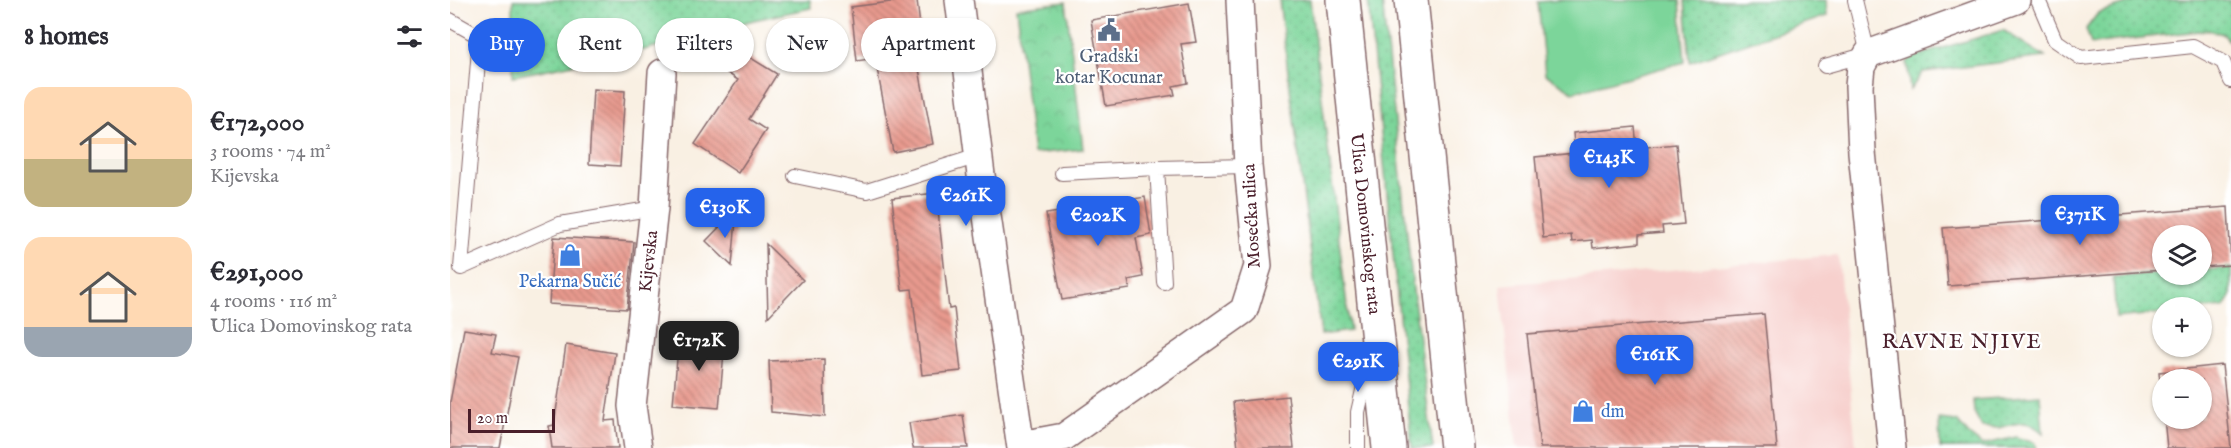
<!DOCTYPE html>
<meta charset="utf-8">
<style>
:root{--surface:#fff;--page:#f2f2f3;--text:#2b2b33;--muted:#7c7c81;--accent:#2563eb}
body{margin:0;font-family:"IM FELL English",serif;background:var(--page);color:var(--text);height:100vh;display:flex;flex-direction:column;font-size:22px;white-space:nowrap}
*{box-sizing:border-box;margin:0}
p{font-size:20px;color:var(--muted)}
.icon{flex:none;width:33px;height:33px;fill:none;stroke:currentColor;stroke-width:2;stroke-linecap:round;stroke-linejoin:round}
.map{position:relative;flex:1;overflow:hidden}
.side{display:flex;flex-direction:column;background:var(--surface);width:450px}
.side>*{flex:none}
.top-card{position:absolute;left:18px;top:18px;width:570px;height:54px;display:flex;gap:12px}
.controls{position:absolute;left:1702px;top:225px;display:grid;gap:12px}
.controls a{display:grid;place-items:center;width:60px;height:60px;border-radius:50%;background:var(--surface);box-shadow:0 2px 4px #0004;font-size:30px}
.scale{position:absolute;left:18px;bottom:15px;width:87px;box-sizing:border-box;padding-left:6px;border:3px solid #4a1f2b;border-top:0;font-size:16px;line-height:21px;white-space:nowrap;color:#4a1f2b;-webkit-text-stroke:4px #fff;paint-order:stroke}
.price{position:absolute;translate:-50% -51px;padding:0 14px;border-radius:12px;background:var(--accent);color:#fff;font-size:20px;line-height:39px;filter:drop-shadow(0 2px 3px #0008)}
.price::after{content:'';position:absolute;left:50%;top:36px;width:18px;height:14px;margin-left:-9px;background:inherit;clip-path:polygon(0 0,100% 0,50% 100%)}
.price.on{background:#222;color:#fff}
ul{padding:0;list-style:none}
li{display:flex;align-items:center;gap:18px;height:150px;padding:0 24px}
li span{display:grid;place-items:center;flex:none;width:168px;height:120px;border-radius:18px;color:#555}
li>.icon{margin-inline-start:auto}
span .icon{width:72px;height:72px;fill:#fffc;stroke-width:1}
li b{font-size:26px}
h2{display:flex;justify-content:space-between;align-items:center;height:72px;padding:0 24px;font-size:26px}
.pill{padding:0 21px;border-radius:27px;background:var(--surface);box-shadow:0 2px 4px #0004;font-size:21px;line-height:54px}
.pill.on{background:var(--accent);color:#fff}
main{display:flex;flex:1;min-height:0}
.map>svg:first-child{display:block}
.built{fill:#f7d0cd}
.grass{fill:url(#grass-dots);stroke:#637a62;stroke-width:1.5}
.park{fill:url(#park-crowns);stroke:#637a62;stroke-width:1.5}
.pitch{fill:#7cd59a;stroke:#637a62;stroke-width:1.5}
.building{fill:url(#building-back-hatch)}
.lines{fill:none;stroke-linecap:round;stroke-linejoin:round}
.service-casing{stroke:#87686b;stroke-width:16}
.minor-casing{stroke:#87686b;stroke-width:30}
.secondary-casing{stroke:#87686b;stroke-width:36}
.service{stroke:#fff;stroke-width:14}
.minor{stroke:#fff;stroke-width:27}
.secondary{stroke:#fff;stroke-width:33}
.labels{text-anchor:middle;stroke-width:4.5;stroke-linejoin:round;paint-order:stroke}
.service-label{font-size:18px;fill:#4e5e75;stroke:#fff}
.street-label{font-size:18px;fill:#4a1f2b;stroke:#fff}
.shop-label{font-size:18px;fill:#366cbe;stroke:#fff}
.quarter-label{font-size:21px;letter-spacing:1.5px;fill:#4a1f2b;stroke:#fff}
</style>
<main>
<section class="side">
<h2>8 homes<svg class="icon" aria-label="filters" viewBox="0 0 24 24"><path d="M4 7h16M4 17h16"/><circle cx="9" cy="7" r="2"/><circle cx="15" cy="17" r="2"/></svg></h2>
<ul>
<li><span style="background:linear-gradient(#ffd9b3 60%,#c2b280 0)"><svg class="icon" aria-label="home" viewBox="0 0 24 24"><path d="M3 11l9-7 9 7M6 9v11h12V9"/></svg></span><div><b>€172,000</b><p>3 rooms · 74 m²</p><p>Kijevska</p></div></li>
<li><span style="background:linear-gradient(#ffd9b3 75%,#9aa5b1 0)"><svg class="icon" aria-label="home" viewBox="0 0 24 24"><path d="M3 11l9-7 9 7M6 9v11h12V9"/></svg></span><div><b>€291,000</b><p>4 rooms · 116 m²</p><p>Ulica Domovinskog rata</p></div></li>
</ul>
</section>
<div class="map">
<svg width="1781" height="448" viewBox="0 0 1781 448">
<defs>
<pattern id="grass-dots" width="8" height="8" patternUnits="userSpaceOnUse" patternTransform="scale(1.5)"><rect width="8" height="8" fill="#7cd59a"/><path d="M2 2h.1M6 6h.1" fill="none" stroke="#6db685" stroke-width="1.8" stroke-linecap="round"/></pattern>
<pattern id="park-crowns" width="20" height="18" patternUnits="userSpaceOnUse" patternTransform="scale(1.5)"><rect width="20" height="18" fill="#7cd59a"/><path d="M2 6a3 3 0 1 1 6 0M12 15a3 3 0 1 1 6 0" fill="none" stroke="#6db685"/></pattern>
<pattern id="building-back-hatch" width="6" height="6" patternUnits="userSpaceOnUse" patternTransform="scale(1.5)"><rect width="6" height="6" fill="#e89a8e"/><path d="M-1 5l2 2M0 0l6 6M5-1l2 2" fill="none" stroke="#be7d74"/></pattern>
</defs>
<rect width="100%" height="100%" fill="#fff"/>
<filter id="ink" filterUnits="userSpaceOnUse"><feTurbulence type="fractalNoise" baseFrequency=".0167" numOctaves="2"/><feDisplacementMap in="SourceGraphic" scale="12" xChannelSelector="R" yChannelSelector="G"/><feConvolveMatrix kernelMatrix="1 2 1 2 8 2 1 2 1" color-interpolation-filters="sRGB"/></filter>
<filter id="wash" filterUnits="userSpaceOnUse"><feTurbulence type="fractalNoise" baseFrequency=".008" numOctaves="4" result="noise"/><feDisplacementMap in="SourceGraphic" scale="24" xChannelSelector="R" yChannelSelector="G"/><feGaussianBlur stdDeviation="1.35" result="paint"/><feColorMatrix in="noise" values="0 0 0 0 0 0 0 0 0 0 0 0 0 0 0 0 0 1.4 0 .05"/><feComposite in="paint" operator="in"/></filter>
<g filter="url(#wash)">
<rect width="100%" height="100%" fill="#f9f0e3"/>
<path class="built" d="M 1388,255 L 1406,448 L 1067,448 L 1050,285 Z"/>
<path class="grass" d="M 63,0 L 360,0 L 361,8 L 304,20 L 194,50 L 63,76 Z
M 829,0 L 860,0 L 900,331 L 871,335 Z
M 918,0 L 932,0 L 965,308 L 983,448 L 962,448 Z
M 1235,0 L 1376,0 L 1377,16 L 1240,62 Z
M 1689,0 L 1781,0 L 1781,43 L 1773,34 L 1757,30 L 1641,44 L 1636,29 L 1648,13 Z
M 1553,30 L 1595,57 L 1473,72 L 1460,90 L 1457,62 L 1463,57 Z
M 1781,268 L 1781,294 L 1774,307 L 1752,309 L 1752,308 L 1713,308 L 1713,313 L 1666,318 L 1663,277 L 1713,273 L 1752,274 L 1752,270 Z
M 1590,395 L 1593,433 C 1577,419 1571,422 1552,427 C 1546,429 1538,427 1532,427 L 1524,412 L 1523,400 Z
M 1489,419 L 1507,421 L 1519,435 L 1532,445 L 1566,437 L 1585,443 L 1586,448 L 1490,448 Z"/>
<path class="park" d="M 616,2 L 633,149 L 583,154 L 566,8 Z"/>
<path class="pitch" d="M 1111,0 L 1230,0 L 1235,62 L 1123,92 L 1095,74 L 1088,2 Z"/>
<g id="blocks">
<path class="building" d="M 456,0 L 467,0 L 473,52 L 466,53 L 483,144 L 443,152 L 425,58 L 407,61 L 401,7 Z
M 739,3 L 746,42 L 731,44 L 738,83 L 723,86 L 725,95 L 656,106 L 641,20 Z
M 283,47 L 327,74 L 299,119 L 316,130 L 288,173 L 245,144 L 288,80 L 271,69 Z
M 143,89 L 175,91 L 170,166 L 139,164 Z
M 1185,127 L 1187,148 L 1226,144 L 1234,224 L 1212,226 L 1213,233 L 1189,235 L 1189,243 L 1143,248 L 1142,240 L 1122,242 L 1121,235 L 1093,238 L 1085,157 L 1125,153 L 1123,133 Z
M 486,193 L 499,309 L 504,308 L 511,371 L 472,375 L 462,289 L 452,290 L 442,198 Z
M 695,197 L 701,235 L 686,238 L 693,277 L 678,280 L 680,289 L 612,300 L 596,214 Z
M 1778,207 L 1781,265 L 1752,267 L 1752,236 L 1713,236 L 1713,270 L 1498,286 L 1493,228 Z
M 287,209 L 282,266 L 256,241 Z
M 104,237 L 184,242 L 177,309 L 99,304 Z
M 316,244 L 353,280 L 318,317 Z
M 1314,314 L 1327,448 L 1090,448 L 1077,334 Z
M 14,329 L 46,334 L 42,352 L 68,357 L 50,448 L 0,448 L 0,402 Z
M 229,337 L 275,341 L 269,408 L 223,404 Z
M 116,345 L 165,353 L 155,421 L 165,420 L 168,448 L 102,448 L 99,426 L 104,425 Z
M 374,359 L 375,417 L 321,412 L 319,361 Z
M 1772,365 L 1781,448 L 1717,448 L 1714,418 L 1752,418 L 1752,380 L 1713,380 L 1713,412 L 1709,372 Z
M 838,396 L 844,448 L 788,448 L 783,402 Z
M 513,415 L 518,448 L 463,448 L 459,423 Z"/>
</g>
</g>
<g filter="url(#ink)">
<use href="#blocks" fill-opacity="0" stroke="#87686b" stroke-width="1.5"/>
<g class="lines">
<g class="service-casing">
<path id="service" d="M 1588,0 L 1605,40 L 1631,58 L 1743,46 L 1773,62 L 1781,81
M 0,20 L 30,37 L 11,268 L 110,224 L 204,208
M 1375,66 L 1418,54 L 1405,0
M 707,168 L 714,282
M 612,173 L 707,168 L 798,166
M 345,176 L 417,191 L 528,156
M 908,448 L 908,412 L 920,360"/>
</g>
<g class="minor-casing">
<g id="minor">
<path d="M 509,0 L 531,175 L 571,448"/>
<path d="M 571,445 L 614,437 L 794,310 L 808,266 L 798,166 L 790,0"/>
<path id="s1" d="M 188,448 L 182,406 L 204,208 L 212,73"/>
<path d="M 1442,448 L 1412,152 L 1409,86 L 1411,67 L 1418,54 L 1566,0"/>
</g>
</g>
<g class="secondary-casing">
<g id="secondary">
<path id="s2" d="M 893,0 L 939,448"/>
<path d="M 961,0 L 1007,448"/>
</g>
</g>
<use href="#service" class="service"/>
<use href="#minor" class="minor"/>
<use href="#secondary" class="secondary"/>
</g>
</g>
<defs>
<g id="civic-bare" transform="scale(1.8)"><path d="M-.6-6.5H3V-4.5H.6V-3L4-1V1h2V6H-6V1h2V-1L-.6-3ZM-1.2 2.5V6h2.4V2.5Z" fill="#5c6f8a" stroke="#fff" stroke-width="2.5" paint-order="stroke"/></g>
<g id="shop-bare" transform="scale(1.8)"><path d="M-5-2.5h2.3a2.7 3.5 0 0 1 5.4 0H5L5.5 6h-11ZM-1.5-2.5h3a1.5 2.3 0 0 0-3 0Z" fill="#3f7fe0" stroke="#fff" stroke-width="2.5" paint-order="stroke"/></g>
</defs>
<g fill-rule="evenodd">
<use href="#civic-bare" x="659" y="30"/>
<use href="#shop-bare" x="120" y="255"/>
<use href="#shop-bare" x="1133" y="411"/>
</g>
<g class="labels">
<g class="service-label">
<text x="659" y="62">Gradski<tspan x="659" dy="21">kotar Kocunar</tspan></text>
</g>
<g class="street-label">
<text transform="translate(801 216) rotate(-93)" y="6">Mosećka ulica</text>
<text dy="6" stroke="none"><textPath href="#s2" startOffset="225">Ulica Domovinskog rata</textPath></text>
<text dy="6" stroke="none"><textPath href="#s1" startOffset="188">Kijevska</textPath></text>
</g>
<g class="shop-label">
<text x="120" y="287">Pekarna Sučić</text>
<text x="1151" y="417" text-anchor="start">dm</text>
</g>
<g class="quarter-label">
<text x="1512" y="348">RAVNE NJIVE</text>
</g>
</g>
</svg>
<div class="controls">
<a><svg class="icon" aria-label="layers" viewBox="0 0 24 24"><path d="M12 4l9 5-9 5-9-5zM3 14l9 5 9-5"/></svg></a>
<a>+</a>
<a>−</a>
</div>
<div class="scale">20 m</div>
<b class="price" style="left:1159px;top:189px">€143K</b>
<b class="price" style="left:516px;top:227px">€261K</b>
<b class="price" style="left:275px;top:239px">€130K</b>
<b class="price" style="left:1630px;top:246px">€371K</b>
<b class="price" style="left:648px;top:247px">€202K</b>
<b class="price on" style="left:249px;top:372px">€172K</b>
<b class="price" style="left:1205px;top:386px">€161K</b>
<b class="price" style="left:908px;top:393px">€291K</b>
<div class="top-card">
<a class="pill on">Buy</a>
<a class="pill">Rent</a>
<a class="pill">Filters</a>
<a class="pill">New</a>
<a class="pill">Apartment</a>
</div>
</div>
</main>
